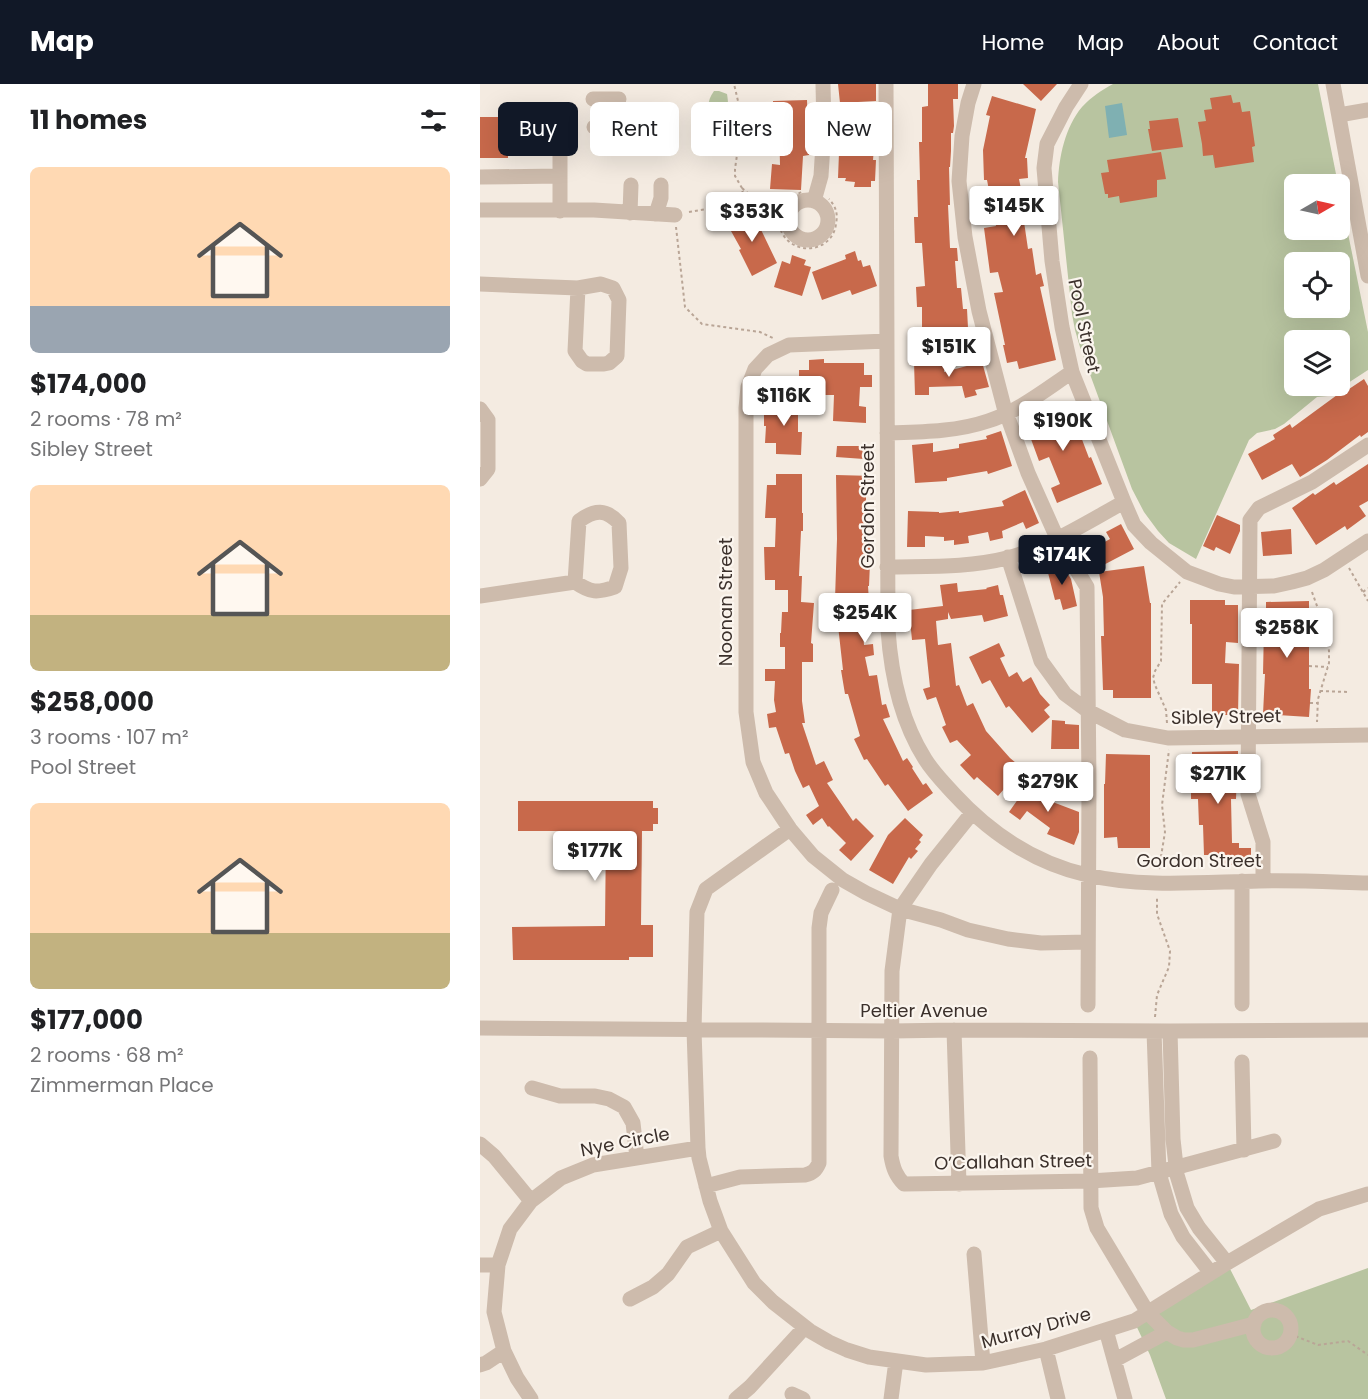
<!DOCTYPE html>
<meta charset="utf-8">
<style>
:root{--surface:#fff;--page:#f6f6f6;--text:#202124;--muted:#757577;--accent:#111827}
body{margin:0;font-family:Poppins,sans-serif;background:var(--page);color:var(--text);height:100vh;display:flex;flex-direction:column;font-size:22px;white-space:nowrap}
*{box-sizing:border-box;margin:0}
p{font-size:20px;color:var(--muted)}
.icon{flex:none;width:33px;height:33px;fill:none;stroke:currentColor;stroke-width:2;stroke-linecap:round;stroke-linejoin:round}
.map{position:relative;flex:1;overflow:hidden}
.details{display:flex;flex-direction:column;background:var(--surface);width:480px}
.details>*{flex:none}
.top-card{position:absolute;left:18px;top:18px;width:570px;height:54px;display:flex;gap:12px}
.needle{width:39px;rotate:81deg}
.buttons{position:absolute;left:804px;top:90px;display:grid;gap:12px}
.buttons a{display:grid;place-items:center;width:66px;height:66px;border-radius:9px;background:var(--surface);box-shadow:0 6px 24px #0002;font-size:30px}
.price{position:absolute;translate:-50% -51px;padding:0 14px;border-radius:6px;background:#fff;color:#222;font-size:20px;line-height:39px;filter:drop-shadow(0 2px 3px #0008)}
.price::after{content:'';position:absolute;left:50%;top:36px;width:18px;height:14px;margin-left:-9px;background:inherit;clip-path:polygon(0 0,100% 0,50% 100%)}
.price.on{background:var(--accent);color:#fff}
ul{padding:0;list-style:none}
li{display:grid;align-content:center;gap:12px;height:318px;padding:0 30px}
li span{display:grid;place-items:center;height:186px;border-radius:9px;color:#555}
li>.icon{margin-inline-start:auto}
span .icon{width:108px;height:108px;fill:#fffc;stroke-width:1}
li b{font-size:26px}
h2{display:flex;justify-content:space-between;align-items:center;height:72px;padding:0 30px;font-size:26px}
.pill{padding:0 21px;border-radius:9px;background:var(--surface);box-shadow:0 6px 24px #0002;font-size:21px;line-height:54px}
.pill.on{background:var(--accent);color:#fff}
header{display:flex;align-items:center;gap:36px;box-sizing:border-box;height:84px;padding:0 30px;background:var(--accent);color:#fff}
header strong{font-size:28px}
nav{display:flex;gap:33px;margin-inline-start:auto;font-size:21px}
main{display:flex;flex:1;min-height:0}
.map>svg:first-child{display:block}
.green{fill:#b8c4a0;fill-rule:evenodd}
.water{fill:#7fb0b2}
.building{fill:#c8694b}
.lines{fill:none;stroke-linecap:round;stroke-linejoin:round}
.path{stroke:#b9a596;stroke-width:2;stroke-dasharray:3 3;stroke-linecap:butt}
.minor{stroke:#cdbbac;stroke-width:15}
.labels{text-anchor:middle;stroke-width:4.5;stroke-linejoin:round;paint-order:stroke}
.street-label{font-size:18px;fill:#3b302b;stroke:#fbf5ee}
</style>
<header>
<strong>Map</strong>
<nav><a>Home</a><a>Map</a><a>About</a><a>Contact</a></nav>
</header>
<main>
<section class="details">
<h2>11 homes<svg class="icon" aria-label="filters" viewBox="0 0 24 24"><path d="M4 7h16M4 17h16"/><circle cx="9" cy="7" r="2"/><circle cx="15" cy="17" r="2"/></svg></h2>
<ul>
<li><span style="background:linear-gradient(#ffd9b3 75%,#9aa5b1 0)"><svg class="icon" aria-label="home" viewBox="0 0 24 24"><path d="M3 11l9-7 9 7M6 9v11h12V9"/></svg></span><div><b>$174,000</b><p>2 rooms · 78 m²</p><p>Sibley Street</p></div></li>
<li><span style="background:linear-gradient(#ffd9b3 70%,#c2b280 0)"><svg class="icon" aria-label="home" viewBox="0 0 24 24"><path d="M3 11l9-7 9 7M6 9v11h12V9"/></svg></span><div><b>$258,000</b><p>3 rooms · 107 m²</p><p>Pool Street</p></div></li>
<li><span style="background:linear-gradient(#ffd9b3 70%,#c2b280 0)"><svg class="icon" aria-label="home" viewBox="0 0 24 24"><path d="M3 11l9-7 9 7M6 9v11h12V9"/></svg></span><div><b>$177,000</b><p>2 rooms · 68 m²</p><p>Zimmerman Place</p></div></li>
</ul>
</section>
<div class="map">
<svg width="888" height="1315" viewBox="0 0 888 1315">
<rect width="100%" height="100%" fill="#f4ebe1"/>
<path class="green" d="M 633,0 L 838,0 L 858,100 L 814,100 L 814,146 L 860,146 L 860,110 L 888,248 L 888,286 L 848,312 L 837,313 L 804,340 L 795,345 L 777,349 L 769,356 L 716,475 L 689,459 L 678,447 L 664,428 L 652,405 L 600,263 L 595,246 L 592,230 L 578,98 C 579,73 585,43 602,23 C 611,13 622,6 633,0 ZM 814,178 L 860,178 L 860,224 L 814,224 ZM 814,256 L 860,256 L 860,302 L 814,302 Z
M 234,7 L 239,7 L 247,10 C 249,22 250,40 235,42 C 228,29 225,19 234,7 Z
M 747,1179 L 771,1226 L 888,1184 L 888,1315 L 686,1315 L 670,1271 L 654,1237 Z"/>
<path class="water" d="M 642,19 L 647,51 L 629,54 L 625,22 Z"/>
<path class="building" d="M 358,0 L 396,0 L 396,17 L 360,19 Z
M 448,0 L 478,0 L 478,15 L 473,15 L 474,42 L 473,49 L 471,49 L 471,67 L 470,83 L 469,83 L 470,121 L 468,121 L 470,164 L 477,164 L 478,177 L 475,177 L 477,204 L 481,204 L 483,225 L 487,225 L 488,244 L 442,246 L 442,223 L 437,223 L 436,203 L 445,202 L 442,159 L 435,159 L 434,133 L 438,133 L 437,96 L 440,96 L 439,58 L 442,58 L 442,23 L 448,22 Z
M 543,0 L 577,0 L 561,17 Z
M 751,11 L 753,19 L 760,18 L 762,28 L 770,27 L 775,62 L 772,63 L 774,78 L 735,84 L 733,71 L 723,72 L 722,60 L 718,38 L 726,37 L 724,26 L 732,25 L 730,14 Z
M 512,12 L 556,25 L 545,74 L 547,74 L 548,94 L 539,95 L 546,130 L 543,131 L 548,165 L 552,164 L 556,191 L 561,189 L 564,202 L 560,203 L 576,276 L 539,285 L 537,277 L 527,279 L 523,261 L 525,261 L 514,209 L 523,208 L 518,188 L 510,189 L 504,144 L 516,142 L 507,96 L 504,96 L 503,66 L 510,32 L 506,31 Z
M 327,16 L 329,71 L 323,72 L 321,106 L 290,105 L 292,80 L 300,81 L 299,40 L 293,40 L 293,17 Z
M 0,33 L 29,33 L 28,43 L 24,44 L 20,48 L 18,53 L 22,61 L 28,63 L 28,74 L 0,74 Z
M 698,34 L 703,63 L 672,67 L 668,45 L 670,45 L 669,37 Z
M 369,46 L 387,48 L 387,50 L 395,51 L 393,76 L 396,76 L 395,97 L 391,97 L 391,103 L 374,103 L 375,98 L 365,97 L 366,94 L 358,94 L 359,69 L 357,69 L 358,49 L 369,50 Z
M 681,68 L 686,95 L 677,96 L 677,113 L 640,119 L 639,112 L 628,114 L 628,110 L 625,110 L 621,89 L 629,88 L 627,76 Z
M 263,129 L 266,133 L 273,129 L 297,179 L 272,192 L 259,166 L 261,165 L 246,138 Z
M 375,167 L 378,177 L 381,176 L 383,183 L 390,181 L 397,202 L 372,211 L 370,206 L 342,216 L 332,188 L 366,175 L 365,171 Z
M 312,171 L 326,176 L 324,181 L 331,183 L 322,212 L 294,203 L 302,177 L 310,180 Z
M 344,275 L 344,279 L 384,279 L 384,291 L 392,291 L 392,303 L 380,303 L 379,322 L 386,323 L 386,339 L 353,337 L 354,311 L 319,311 L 319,286 L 329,286 L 329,276 Z
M 464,277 L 464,288 L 502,278 L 509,303 L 495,306 L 497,311 L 485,314 L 482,302 L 449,303 L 449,311 L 435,311 L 434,278 Z
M 884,295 L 888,302 L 888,348 L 881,353 L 880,351 L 847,376 L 820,393 L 812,380 L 782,396 L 768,370 L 795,355 L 793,351 L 810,340 L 812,344 L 868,303 L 869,305 Z
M 318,316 L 318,348 L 322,348 L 321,371 L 296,370 L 296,359 L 285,359 L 286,342 L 284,342 L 284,330 L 290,330 L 290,317 Z
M 589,321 L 609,374 L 611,373 L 622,400 L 577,419 L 571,404 L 580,400 L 569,373 L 559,377 L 544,336 Z
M 521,347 L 532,382 L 508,390 L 507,387 L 467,394 L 467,397 L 435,399 L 432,361 L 453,359 L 453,368 L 479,364 L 479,360 L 507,355 L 506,352 Z
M 357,362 L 384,362 L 384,375 L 356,373 Z
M 888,380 L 888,417 L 879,422 L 886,432 L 867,446 L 865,442 L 836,461 L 812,424 L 833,409 L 835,411 L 854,398 L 856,401 Z
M 296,390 L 322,390 L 322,429 L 323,429 L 323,447 L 321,447 L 319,492 L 322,492 L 321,518 L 334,519 L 331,559 L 333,560 L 333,578 L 322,578 L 322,617 L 325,639 L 322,639 L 336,681 L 344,677 L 353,696 L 347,699 L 373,737 L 376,734 L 394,752 L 371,777 L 359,766 L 366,759 L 349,742 L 348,743 L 342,734 L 333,741 L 326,731 L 339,722 L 329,701 L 323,704 L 315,687 L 309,669 L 305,670 L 296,643 L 289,644 L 287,630 L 296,628 L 294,616 L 295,597 L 285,597 L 285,585 L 305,585 L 305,563 L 300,563 L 300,549 L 301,549 L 302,528 L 308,528 L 308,506 L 295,506 L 295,496 L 285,496 L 284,463 L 295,463 L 296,434 L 285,434 L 287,401 L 296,401 Z
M 356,391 L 394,392 L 394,408 L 386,408 L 386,435 L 384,435 L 383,456 L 391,456 L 389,502 L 388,502 L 390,532 L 384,532 L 385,537 L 382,537 L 384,561 L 393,560 L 394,571 L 385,573 L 389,592 L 397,591 L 402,621 L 406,620 L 410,633 L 403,635 L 423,677 L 427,674 L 433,683 L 432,684 L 443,701 L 446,699 L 453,709 L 428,727 L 408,700 L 405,702 L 387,675 L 384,676 L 374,655 L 380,652 L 368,610 L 365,610 L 361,586 L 363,586 L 355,515 L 357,455 Z
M 545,406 L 559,439 L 546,445 L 543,438 L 522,447 L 523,454 L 510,457 L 508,448 L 488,452 L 489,459 L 474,461 L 474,456 L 464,457 L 464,453 L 445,452 L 445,463 L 427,463 L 428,427 L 459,428 L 459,429 L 479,427 L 479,429 L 524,422 L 522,417 Z
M 737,431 L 760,441 L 760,447 L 750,470 L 736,463 L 734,467 L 723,462 Z
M 641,440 L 654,465 L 612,487 L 603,470 L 630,455 L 626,448 Z
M 811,445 L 812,470 L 783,472 L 781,448 Z
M 578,478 L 580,483 L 583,482 L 591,495 L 597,522 L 583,526 L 580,515 L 575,516 L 566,481 Z
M 664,482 L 670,519 L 671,519 L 671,614 L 633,614 L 633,606 L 623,606 L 621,552 L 624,552 L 623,513 L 619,488 Z
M 477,499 L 478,508 L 507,505 L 506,504 L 518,501 L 520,511 L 523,511 L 528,532 L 504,538 L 502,531 L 471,535 L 468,528 L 468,535 L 456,537 L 458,561 L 471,559 L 476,602 L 479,601 L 487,622 L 493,619 L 506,647 L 530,674 L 542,684 L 518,712 L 497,693 L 494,696 L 480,681 L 491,671 L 477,656 L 470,659 L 462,643 L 466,641 L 456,613 L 447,616 L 443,605 L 450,603 L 445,555 L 432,556 L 429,526 L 463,522 L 460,501 Z
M 710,516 L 745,516 L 745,521 L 758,521 L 758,559 L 746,558 L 745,579 L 759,580 L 758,631 L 732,631 L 732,600 L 712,600 L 712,540 L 710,540 Z
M 829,517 L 829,605 L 831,605 L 829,633 L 783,630 L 785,590 L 783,590 L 784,543 L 786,543 L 786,518 Z
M 519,559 L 525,572 L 520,574 L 529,593 L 537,588 L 543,598 L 551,593 L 560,610 L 570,621 L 564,626 L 570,633 L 552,649 L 529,622 L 526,624 L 510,596 L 502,600 L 489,573 Z
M 572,636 L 585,637 L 585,640 L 599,641 L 599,665 L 571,665 Z
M 758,667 L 758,688 L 757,688 L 756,715 L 751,715 L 752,759 L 759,759 L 759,764 L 771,764 L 771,781 L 730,781 L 730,771 L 724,771 L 723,741 L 719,741 L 718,715 L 711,715 L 711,703 L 712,703 L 712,668 Z
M 626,670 L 670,671 L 670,764 L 638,764 L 637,753 L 624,754 L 624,700 L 625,700 Z
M 551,697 L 573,713 L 570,717 L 599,728 L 599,748 L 594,761 L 567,750 L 570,744 L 547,727 L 540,736 L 529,728 Z
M 38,717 L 173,717 L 173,724 L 178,724 L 178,740 L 173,740 L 173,747 L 162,747 L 161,841 L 173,841 L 173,873 L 149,873 L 149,876 L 33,876 L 32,843 L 125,842 L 126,747 L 38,747 Z
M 425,734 L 443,751 L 439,756 L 441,758 L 435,765 L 438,767 L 431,775 L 429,773 L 413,800 L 389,786 L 408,751 Z"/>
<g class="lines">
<path class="path" d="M 248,19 L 257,21
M 262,104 L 270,111 L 288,115 L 302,122
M 321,108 C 315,112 307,116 303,122 C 299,127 299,133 299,139 C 304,173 352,172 356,140 C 358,129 356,123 349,115
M 209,128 L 251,121 L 257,119 L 263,111 L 262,104 L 255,92 L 255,85 L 258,64 L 255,45 L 255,29 L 258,17 L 254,0
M 196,143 L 205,223 L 222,240 L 280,248 L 293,254
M 869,484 L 888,517
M 832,508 L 846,547 L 849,567 L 849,579 L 838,615 L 837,638
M 883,508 L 888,504
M 829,526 L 838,525
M 830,553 L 847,550
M 829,582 L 848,583
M 840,607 L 868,608
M 830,619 L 837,619
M 687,639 L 686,626 L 675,601 L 673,594 L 675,587 L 681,577 L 682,520 L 700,498
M 679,785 L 685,748 L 682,721 L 689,666
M 675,933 L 677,911 L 689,883 L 690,867 L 677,830 L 677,812
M 810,1250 L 838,1261 L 868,1257 L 888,1271"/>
<path class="minor" d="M 406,0 L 408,546 C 411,590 421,637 445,675 C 453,688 464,699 474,710 C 510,749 555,779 607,791 C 663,804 723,798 779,797 C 815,796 852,798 888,799
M 494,0 L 488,19 L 482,52 L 479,97 L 485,153 L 499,227 L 524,323 L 548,389 L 577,454 L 607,503 L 609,698 L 608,921
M 601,0 L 586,23 L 567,60 L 564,84 L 572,177 L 582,243 L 592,288 L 644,418 L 654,441 L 671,459 L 707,488 L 739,500 L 754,503 L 794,502 L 812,498 L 827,494 L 844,486 L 888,457
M 853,0 L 888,192
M 113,15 L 139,15
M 859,31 L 888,26
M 114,43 L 139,42
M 28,53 L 80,54 L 80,127
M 0,93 L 80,92
M308 136a20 20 0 1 1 40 0a20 20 0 1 1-40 0Z
M 334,117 L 341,92 L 344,44 L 343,0
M 0,126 L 114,126 L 195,131
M 150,129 L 151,101
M 176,130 L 181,114 L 181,101
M 0,200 L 98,204 L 121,200 L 133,204 L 139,216 L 137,272 L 129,279 L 124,280 L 107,280 L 102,277 L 95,267 L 98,204
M 407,257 L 309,261 L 288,271 L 275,285 L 268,303 L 266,324 L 266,628 L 273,678 L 286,709 L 310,745 L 333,772 L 363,796 L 386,809 L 420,825 L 461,836 L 488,846 L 528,855 L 561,859 L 608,858
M 0,325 L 8,336 L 8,385 L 0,395
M 407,349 C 440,348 476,348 508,337 C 539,327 565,306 592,288
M 528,473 L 561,577 L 585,610 L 608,627 L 645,646 L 688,654 L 888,651
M 407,483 C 447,482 488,484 527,474 C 569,463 606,439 644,418
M 0,512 L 95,498 C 111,509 117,509 135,503 L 141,484 L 139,439 C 126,425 115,425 99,437 L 95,498
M 492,729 L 451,780 L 420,825 L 412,887 L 411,1072 C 413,1084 416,1092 424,1100 L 610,1097 L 657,1094 L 794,1057
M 310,745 L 226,805 L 217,828 L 214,946 L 218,1064 L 219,1074 L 230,1117 L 241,1147 L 274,1199 L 293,1218 L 330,1247 L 349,1258 L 367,1266 L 389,1273 L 446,1281 L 503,1279 L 566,1265 L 654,1237 L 747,1179 L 839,1125 L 888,1110
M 783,797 L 783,758 L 768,710 L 770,436 L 779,424 L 832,398 L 888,361
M 762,920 L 762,797
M 0,944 L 412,947 L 474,946 L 690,947 L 888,946
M 474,946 L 479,1100
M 674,947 L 679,1089 L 691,1130 L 703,1153 L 731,1189
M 690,947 L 693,1055 L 697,1091 L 707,1124 L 719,1144 L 747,1179
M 610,974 L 611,1124 L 617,1144 L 668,1229 L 687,1248 L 697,1254 L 704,1256 L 713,1256 L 774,1240
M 762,978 L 764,1066
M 52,1004 L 80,1012 L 115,1012 L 129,1015 L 144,1023 L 153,1039 L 157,1074
M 0,1060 L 14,1072 L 51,1117
M 226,1102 L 260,1093 L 325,1091 C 333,1089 336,1086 339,1079 L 339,844 L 341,829 L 352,806
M 494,1170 L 503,1279
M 0,1181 L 18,1181
M 150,1215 L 173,1203 L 188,1190 L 207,1163 L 241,1147
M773 1245a19 19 0 1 1 38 0a19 19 0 1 1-38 0Z
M 626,1246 L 645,1315
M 566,1265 L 578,1315
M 635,1276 L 687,1248
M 0,1281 L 6,1279 L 24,1267
M 312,1310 L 323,1315
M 51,1315 L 37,1294 L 24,1267 L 14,1228 L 18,1181 L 30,1145 L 51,1117 L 81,1094 L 113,1081 L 218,1064
M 256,1315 L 270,1303 L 325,1243
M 411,1315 L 416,1277"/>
</g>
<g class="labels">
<g class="street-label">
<text transform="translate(604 242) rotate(78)" y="6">Pool Street</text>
<text transform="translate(388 422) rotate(-90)" y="6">Gordon Street</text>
<text transform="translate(246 518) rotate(-90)" y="6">Noonan Street</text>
<text transform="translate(746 633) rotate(-1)" y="6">Sibley Street</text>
<text x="719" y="783">Gordon Street</text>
<text x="444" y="933">Peltier Avenue</text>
<text transform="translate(145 1058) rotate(-11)" y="6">Nye Circle</text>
<text transform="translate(533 1078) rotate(-1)" y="6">O’Callahan Street</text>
<text transform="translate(556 1244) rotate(-15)" y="6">Murray Drive</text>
</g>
</g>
</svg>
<div class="buttons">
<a><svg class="needle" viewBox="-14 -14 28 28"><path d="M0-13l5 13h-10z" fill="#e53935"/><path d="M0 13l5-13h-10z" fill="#757577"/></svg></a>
<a><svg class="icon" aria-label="locate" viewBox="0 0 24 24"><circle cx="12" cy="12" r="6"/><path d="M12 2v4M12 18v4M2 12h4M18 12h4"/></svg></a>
<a><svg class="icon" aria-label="layers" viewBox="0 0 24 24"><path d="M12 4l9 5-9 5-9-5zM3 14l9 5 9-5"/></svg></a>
</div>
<b class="price" style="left:534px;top:153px">$145K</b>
<b class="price" style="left:272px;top:159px">$353K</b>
<b class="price" style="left:469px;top:294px">$151K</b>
<b class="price" style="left:304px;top:343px">$116K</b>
<b class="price" style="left:583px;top:368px">$190K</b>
<b class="price on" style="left:582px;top:502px">$174K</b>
<b class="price" style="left:385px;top:560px">$254K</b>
<b class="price" style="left:807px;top:575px">$258K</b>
<b class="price" style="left:738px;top:721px">$271K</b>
<b class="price" style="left:568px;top:729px">$279K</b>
<b class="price" style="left:115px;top:798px">$177K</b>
<div class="top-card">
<a class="pill on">Buy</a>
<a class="pill">Rent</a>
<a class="pill">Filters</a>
<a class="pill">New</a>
</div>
</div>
</main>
